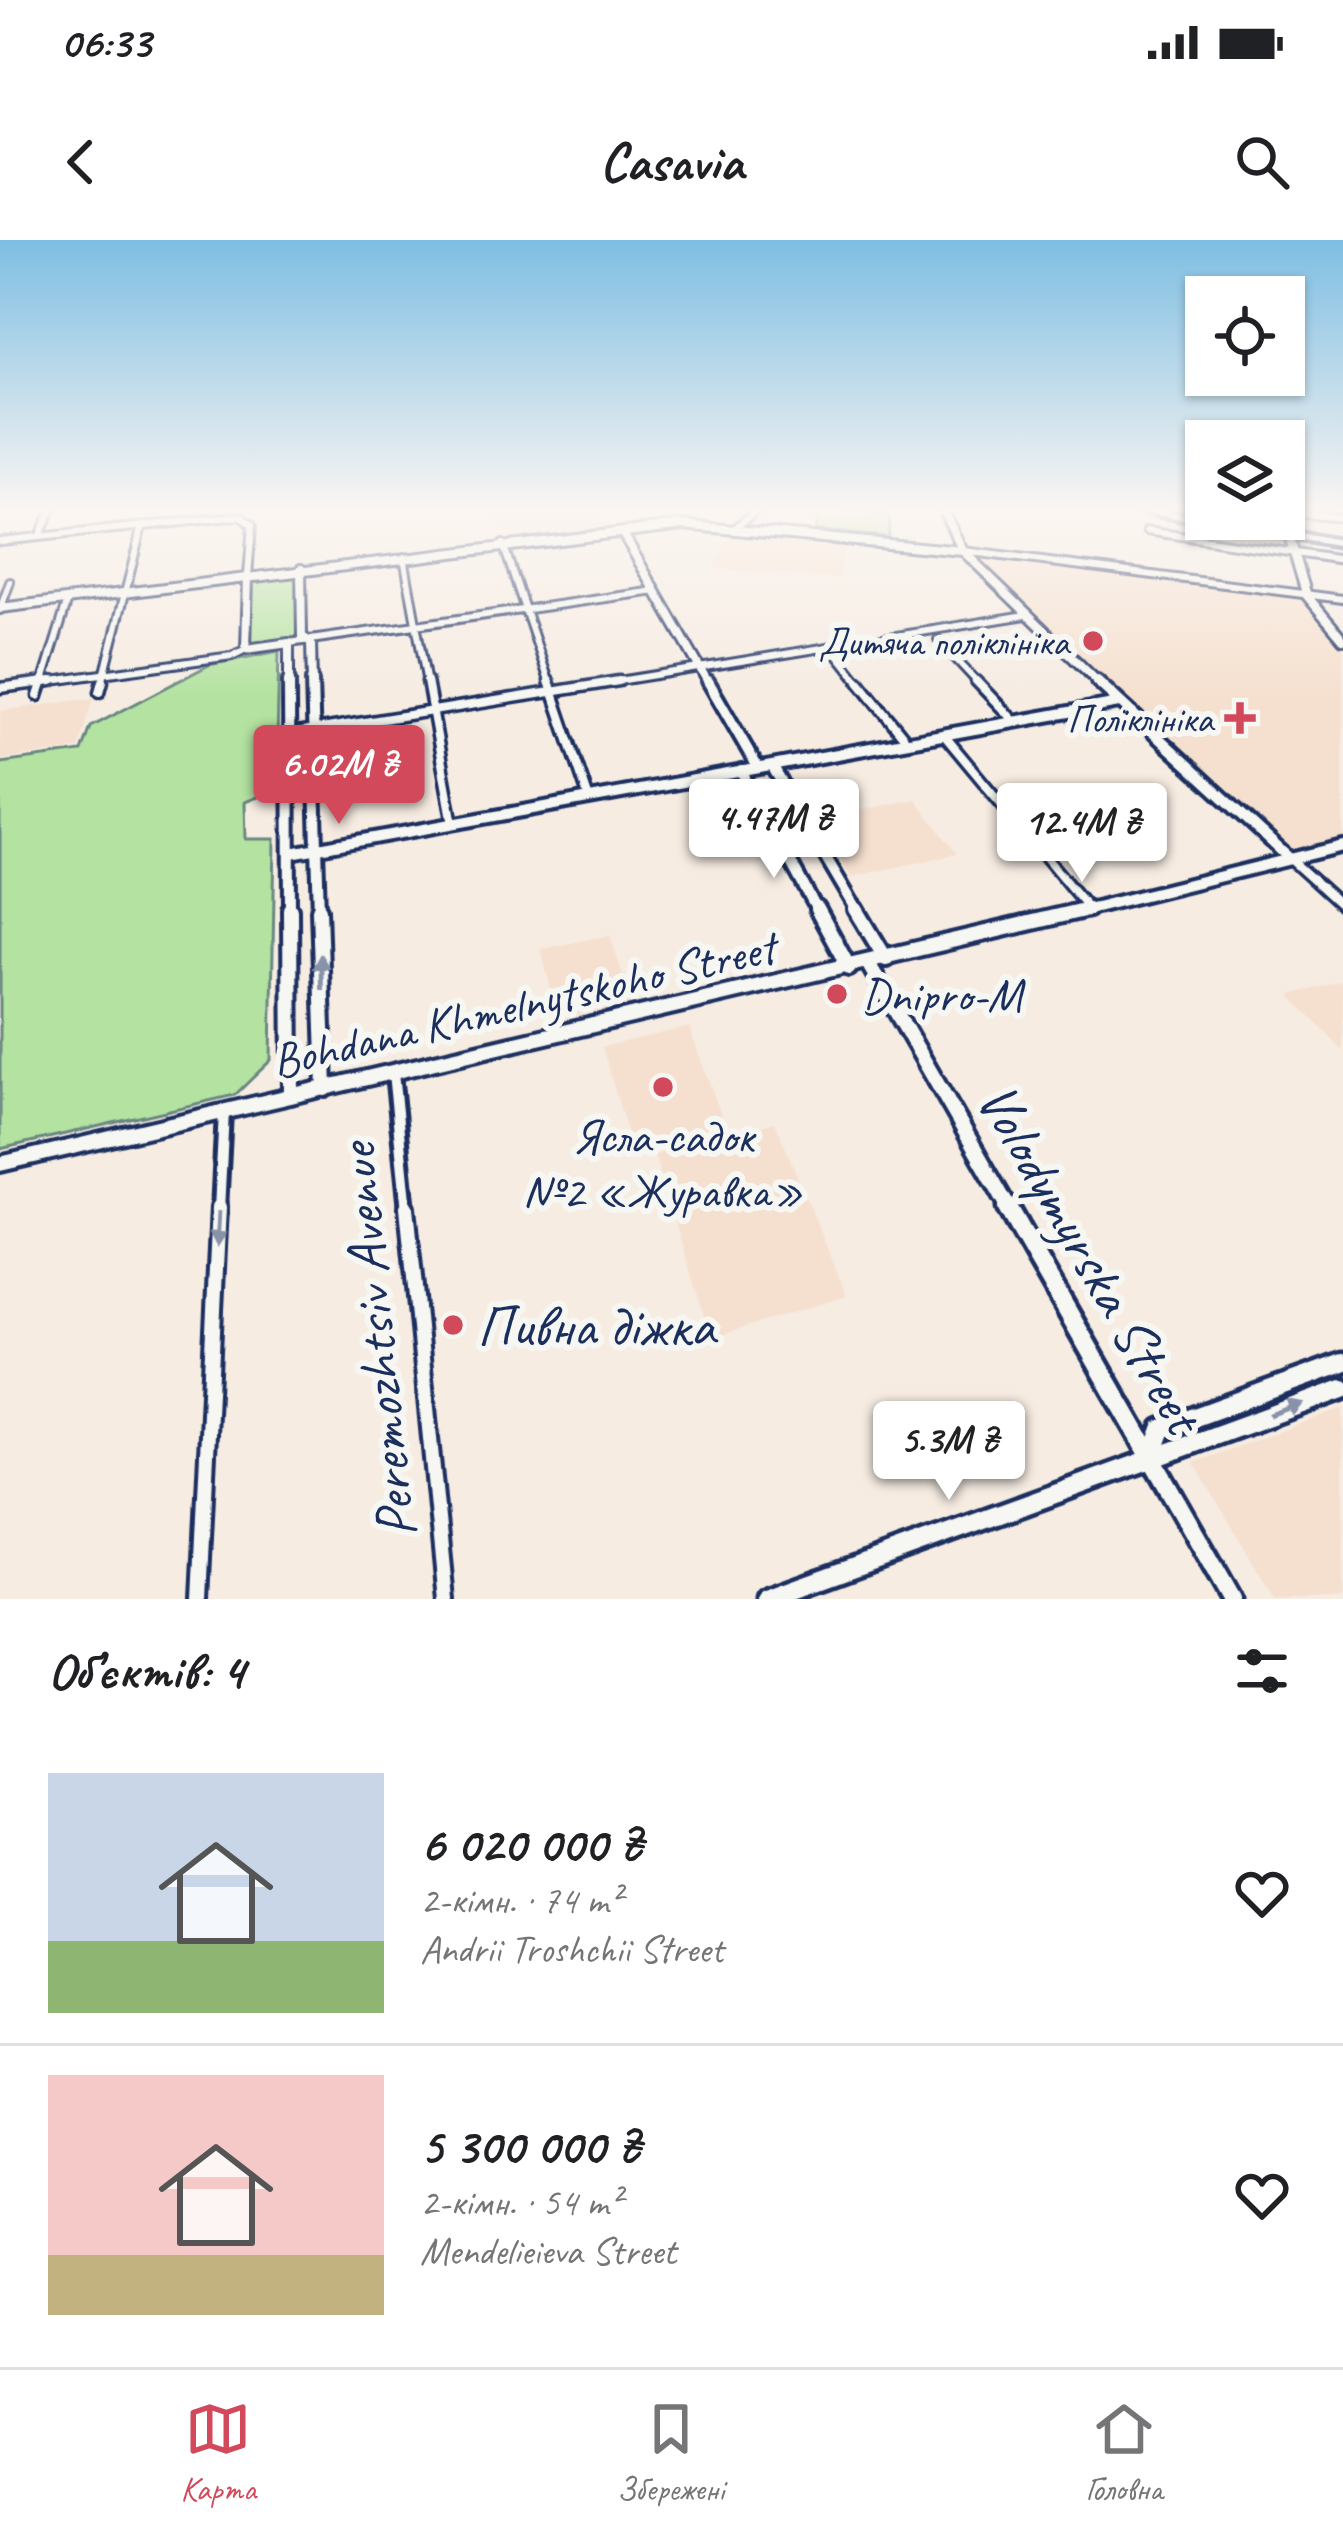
<!DOCTYPE html>
<html lang="uk">
<meta charset="utf-8">
<style>
:root{--surface:#fff;--page:#f2f2f2;--text:#202124;--muted:#757577;--line:#e0e0e0;--accent:#d1495b}
body{margin:0;font-family:Caveat,sans-serif;background:var(--page);color:var(--text);height:100vh;display:flex;flex-direction:column;font-size:45px;white-space:nowrap}
*{box-sizing:border-box;margin:0}
p{font-size:39px;color:var(--muted)}
.icon{flex:none;width:66px;height:66px;fill:none;stroke:currentColor;stroke-width:2;stroke-linecap:round;stroke-linejoin:round}
.map{position:relative;height:1359px;overflow:hidden}
.details{display:flex;flex-direction:column;background:var(--surface);flex:1}
.details>*{flex:none}
.fabs{position:absolute;left:1185px;top:36px;display:grid;gap:24px}
.fabs a{display:grid;place-items:center;width:120px;height:120px;border-radius:0px;background:var(--surface);box-shadow:0 3px 9px #0004;font-size:60px}
.price{position:absolute;translate:-50% -102px;padding:0 27px;border-radius:12px;background:#fff;color:#222;font-size:39px;line-height:78px;filter:drop-shadow(0 3px 6px #0008)}
.price::after{content:'';position:absolute;left:50%;top:72px;width:36px;height:27px;margin-left:-18px;background:inherit;clip-path:polygon(0 0,100% 0,50% 100%)}
.price.selected{background:var(--accent);color:#fff}
ul{padding:0;list-style:none}
li{display:flex;align-items:center;gap:36px;height:300px;padding:0 48px}
li+li{border-top:3px solid var(--line)}
li span{display:grid;place-items:center;flex:none;width:336px;height:240px;border-radius:0px;color:#555}
li>.icon{margin-inline-start:auto}
span .icon{width:144px;height:144px;fill:#fffc;stroke-width:1}
li b{font-size:51px}
h2{display:flex;justify-content:space-between;align-items:center;height:144px;padding:0 48px;font-size:51px}
.status{display:flex;justify-content:space-between;align-items:center;height:84px;padding:0 60px;background:var(--surface);direction:ltr}
.status svg{height:33px;fill:currentColor}
header{display:flex;justify-content:space-between;align-items:center;height:156px;padding:0 48px;background:var(--surface);font-size:54px;font-weight:600}
.tabs{display:flex;justify-content:space-around;align-items:center;height:168px;border-top:3px solid var(--line);background:var(--surface);font-size:33px;color:var(--muted)}
.tabs a{display:grid;justify-items:center;gap:6px}
.tabs .selected{color:var(--accent)}
.map>svg:first-child{display:block}
.built{fill:#f5e0cf}
.green{fill:#b4e2a1;stroke:#688880;stroke-width:3}
.lines{fill:none;stroke-linecap:round;stroke-linejoin:round}
.minor-far3-casing{stroke:#1b2f5e;stroke-width:12}
.minor-far2-casing{stroke:#1b2f5e;stroke-width:15}
.minor-far1-casing{stroke:#1b2f5e;stroke-width:20}
.minor-casing{stroke:#1b2f5e;stroke-width:22}
.tertiary-far3-casing{stroke:#1b2f5e;stroke-width:14}
.tertiary-far2-casing{stroke:#1b2f5e;stroke-width:18}
.tertiary-far1-casing{stroke:#1b2f5e;stroke-width:22}
.tertiary-casing{stroke:#1b2f5e;stroke-width:27}
.primary-casing{stroke:#1b2f5e;stroke-width:9}
.minor-far3{stroke:#f6f6f2;stroke-width:6}
.minor-far2{stroke:#f6f6f2;stroke-width:8}
.minor-far1{stroke:#f6f6f2;stroke-width:10}
.minor{stroke:#f6f6f2;stroke-width:14}
.tertiary-far3{stroke:#f6f6f2;stroke-width:8}
.tertiary-far2{stroke:#f6f6f2;stroke-width:10}
.tertiary-far1{stroke:#f6f6f2;stroke-width:14}
.tertiary{stroke:#f6f6f2;stroke-width:18}
.primary{fill:#f6f6f2;fill-rule:evenodd}
.oneway{fill:#8892a8}
.poi-dot{fill:#d1495b;stroke:#f6f6f2;stroke-width:4.5}
.labels{text-anchor:middle;stroke-width:12;stroke-linejoin:round;paint-order:stroke}
.far-poi-label{font-size:39px;fill:#1b2f5e;stroke:#f6f6f2;text-anchor:end}
.poi-label{font-size:48px;fill:#1b2f5e;stroke:#f6f6f2;text-anchor:start}
.street-label{font-size:48px;fill:#1b2f5e;stroke:#f6f6f2}
.near-street-label{font-size:57px;fill:#1b2f5e;stroke:#f6f6f2}
.near-poi-label{font-size:57px;fill:#1b2f5e;stroke:#f6f6f2;text-anchor:start}
</style>
<div class="status"><b>06:33</b><svg viewBox="0 0 49 12"><path d="M0 12V9h3v3zM5 12V6h3v6zM10 12V3h3v9zM15 12V0h3v12zM26 1h20v11H26zM47 4h2v5h-2z"/></svg></div>
<header><svg class="icon" aria-label="back" viewBox="0 0 24 24"><path d="M15 5l-7 7 7 7"/></svg>Casavia<svg class="icon" aria-label="search" viewBox="0 0 24 24"><circle cx="10" cy="10" r="6"/><path d="M15 15l6 6"/></svg></header>
<div class="map">
<svg width="1343" height="1359" viewBox="0 0 1343 1359">
<rect width="100%" height="100%" fill="#f6ece2"/>
<filter id="ink" filterUnits="userSpaceOnUse"><feTurbulence type="fractalNoise" baseFrequency=".00833" numOctaves="2"/><feDisplacementMap in="SourceGraphic" scale="24" xChannelSelector="R" yChannelSelector="G"/><feConvolveMatrix kernelMatrix="1 2 1 2 8 2 1 2 1" color-interpolation-filters="sRGB"/></filter>
<g filter="url(#ink)">
<path class="built" d="M 509,268 L 598,268 L 606,289 L 503,302 L 493,279 L 510,276 Z
M 731,290 L 846,303 L 838,339 L 714,328 Z
M 970,317 L 1057,324 L 1304,357 L 1343,404 L 1343,602 L 1289,616 Z
M 94,458 L 79,509 L 0,520 L 0,471 Z
M 916,559 L 957,614 L 851,637 L 816,579 Z
M 610,695 L 632,763 L 558,779 L 541,709 Z
M 1343,741 L 1343,811 L 1290,755 Z
M 689,787 L 726,888 L 633,912 L 602,807 Z
M 775,882 L 847,1056 L 711,1098 L 654,915 Z
M 1343,1168 L 1343,1359 L 1275,1359 L 1194,1223 Z"/>
<path class="green" d="M 820,270 L 890,275 L 888,297 L 815,290 Z
M 297,335 L 300,399 L 251,406 L 253,340 Z
M 279,411 L 276,550 L 245,562 L 246,599 L 275,599 L 271,820 L 235,855 L 0,909 L 0,523 L 82,512 L 91,487 L 209,425 Z"/>
<g class="lines">
<g class="minor-far3-casing">
<path id="minor-far3" d="M 1284,272 L 1343,278
M 1242,279 L 1249,289
M 734,289 L 759,268
M 1147,291 L 1343,320
M 39,297 L 51,271 L 48,268
M 0,301 L 240,276 L 252,285 L 248,336
M 503,304 L 550,444
M 963,311 L 1343,359
M 404,317 L 427,444
M 0,370 L 10,342
M 938,400 L 979,444
M 289,403 L 656,351
M 831,406 L 861,444
M 30,444 L 232,416 L 246,409
M 42,444 L 68,360
M 102,444 L 142,286
M 600,444 L 1026,375"/>
</g>
<g class="minor-far2-casing">
<path id="minor-far2" d="M 427,441 L 453,584
M 549,441 L 589,559
M 859,441 L 907,501
M 976,441 L 1015,482
M 0,448 L 52,441
M 100,452 L 103,441
M 38,456 L 43,441
M 290,494 L 619,441
M 944,495 L 1088,668
M 1289,618 L 1343,667"/>
</g>
<g class="minor-far1-casing">
<path id="minor-far1" d="M 393,833 L 407,970
M 219,970 L 224,872"/>
</g>
<g class="minor-casing">
<path id="minor" d="M 407,967 L 446,1359
M 200,1359 L 219,967"/>
</g>
<g class="tertiary-far3-casing">
<path id="tertiary-far3" d="M 942,268 L 963,311 L 1100,444
M 622,292 L 709,444
M 1289,296 L 1307,356 L 1343,399
M 301,329 L 302,397 L 311,402 L 312,444
M 248,336 L 246,409 L 289,403 L 289,444
M 0,368 L 683,285 L 963,311"/>
</g>
<g class="tertiary-far2-casing">
<path id="tertiary-far2" d="M 289,441 L 290,672
M 312,441 L 319,672
M 708,441 L 758,528
M 1097,441 L 1289,618
M 772,526 L 858,672
M 741,531 L 818,672
M 291,613 L 1119,463
M 1076,672 L 1343,606"/>
</g>
<g class="tertiary-far1-casing">
<path id="tertiary-far1" d="M 290,669 L 291,856
M 319,669 L 325,849
M 817,669 L 849,728
M 856,669 L 886,719
M 868,723 L 1010,970
M 0,924 L 1088,669"/>
</g>
<g class="tertiary-casing">
<path id="tertiary" d="M 1008,967 L 1232,1359
M 1151,1219 L 1162,1189 L 1343,1123
M 767,1359 L 1343,1149"/>
</g>
<g class="primary-casing">
<path id="primary" d="M 1132,268 L 1149,268 L 1343,301 L 1343,307 L 1136,271 Z"/>
</g>
<use href="#minor-far3" class="minor-far3"/>
<use href="#minor-far2" class="minor-far2"/>
<use href="#minor-far1" class="minor-far1"/>
<use href="#minor" class="minor"/>
<use href="#tertiary-far3" class="tertiary-far3"/>
<use href="#tertiary-far2" class="tertiary-far2"/>
<use href="#tertiary-far1" class="tertiary-far1"/>
<use href="#tertiary" class="tertiary"/>
<use href="#primary" class="primary"/>
</g>
<defs><path id="oneway-solid" d="M-6-.8H1V-3.2L6.5 0L1 3.2V.8H-6Z" transform="scale(3)"/></defs>
<g class="oneway">
<use href="#oneway-solid" transform="translate(321 732) rotate(-92)"/>
<use href="#oneway-solid" transform="translate(218 989) rotate(93)"/>
<use href="#oneway-solid" transform="translate(1286 1169) rotate(-20)"/>
</g>
</g>
<linearGradient id="sky" x2="0" y2="1"><stop stop-color="#7ebee3"/><stop offset="0.59" stop-color="#fbf6f2"/><stop offset="1" stop-color="#fbf6f2" stop-opacity="0"/></linearGradient>
<rect width="1343" height="458" fill="url(#sky)"/>
<g class="poi-dot">
<circle cx="1093" cy="401" r="12"/>
<path d="M1234 460h12v12h12v12h-12v12h-12v-12h-12v-12h12z"/>
<circle cx="837" cy="754" r="12"/>
<circle cx="663" cy="847" r="12"/>
<circle cx="453" cy="1085" r="12"/>
</g>
<g class="labels">
<g class="far-poi-label">
<text x="1069" y="415">Дитяча поліклініка</text>
<text x="1213" y="492">Поліклініка</text>
</g>
<g class="poi-label">
<text x="861" y="771">Dnipro-M</text>
<text x="663" y="912" text-anchor="middle">Ясла-садок<tspan x="663" dy="55">№2 «Журавка»</tspan></text>
</g>
<g class="street-label">
<text transform="translate(523 763) rotate(-13)" y="17">Bohdana Khmelnytskoho Street</text>
</g>
<g class="near-street-label">
<text transform="translate(1091 1017) rotate(60)" y="20">Volodymyrska Street</text>
<text transform="translate(375 1101) rotate(-96)" y="20">Peremozhtsiv Avenue</text>
</g>
<g class="near-poi-label">
<text x="477" y="1105">Пивна діжка</text>
</g>
</g>
</svg>
<div class="fabs">
<a><svg class="icon" aria-label="locate" viewBox="0 0 24 24"><circle cx="12" cy="12" r="6"/><path d="M12 2v4M12 18v4M2 12h4M18 12h4"/></svg></a>
<a><svg class="icon" aria-label="layers" viewBox="0 0 24 24"><path d="M12 4l9 5-9 5-9-5zM3 14l9 5 9-5"/></svg></a>
</div>
<b class="price selected" style="left:339px;top:587px">6.02M ₴</b>
<b class="price" style="left:774px;top:641px">4.47M ₴</b>
<b class="price" style="left:1082px;top:645px">12.4M ₴</b>
<b class="price" style="left:949px;top:1263px">5.3M ₴</b>
</div>
<section class="details">
<h2>Об’єктів: 4<svg class="icon" aria-label="filters" viewBox="0 0 24 24"><path d="M4 7h16M4 17h16"/><circle cx="9" cy="7" r="2"/><circle cx="15" cy="17" r="2"/></svg></h2>
<ul>
<li><span style="background:linear-gradient(#c9d6e8 70%,#8fb573 0)"><svg class="icon" aria-label="home" viewBox="0 0 24 24"><path d="M3 11l9-7 9 7M6 9v11h12V9"/></svg></span><div><b>6 020 000 ₴</b><p>2-кімн. · 74 m²</p><p>Andrii Troshchii Street</p></div><svg class="icon" aria-label="heart" viewBox="0 0 24 24"><path d="M12 20l-8-8c-3-5 5-10 8-4 3-6 11-1 8 4z"/></svg></li>
<li><span style="background:linear-gradient(#f6c9c9 75%,#c2b280 0)"><svg class="icon" aria-label="home" viewBox="0 0 24 24"><path d="M3 11l9-7 9 7M6 9v11h12V9"/></svg></span><div><b>5 300 000 ₴</b><p>2-кімн. · 54 m²</p><p>Mendelieieva Street</p></div><svg class="icon" aria-label="heart" viewBox="0 0 24 24"><path d="M12 20l-8-8c-3-5 5-10 8-4 3-6 11-1 8 4z"/></svg></li>
</ul>
</section>
<nav class="tabs">
<a class="selected"><svg class="icon" aria-label="map" viewBox="0 0 24 24"><path d="M3 6l6-2 6 2 6-2v14l-6 2-6-2-6 2zM9 4v14M15 6v14"/></svg>Карта</a>
<a><svg class="icon" aria-label="saved" viewBox="0 0 24 24"><path d="M7 4h10v16l-5-4-5 4z"/></svg>Збережені</a>
<a><svg class="icon" aria-label="home" viewBox="0 0 24 24"><path d="M3 11l9-7 9 7M6 9v11h12V9"/></svg>Головна</a>
</nav>
